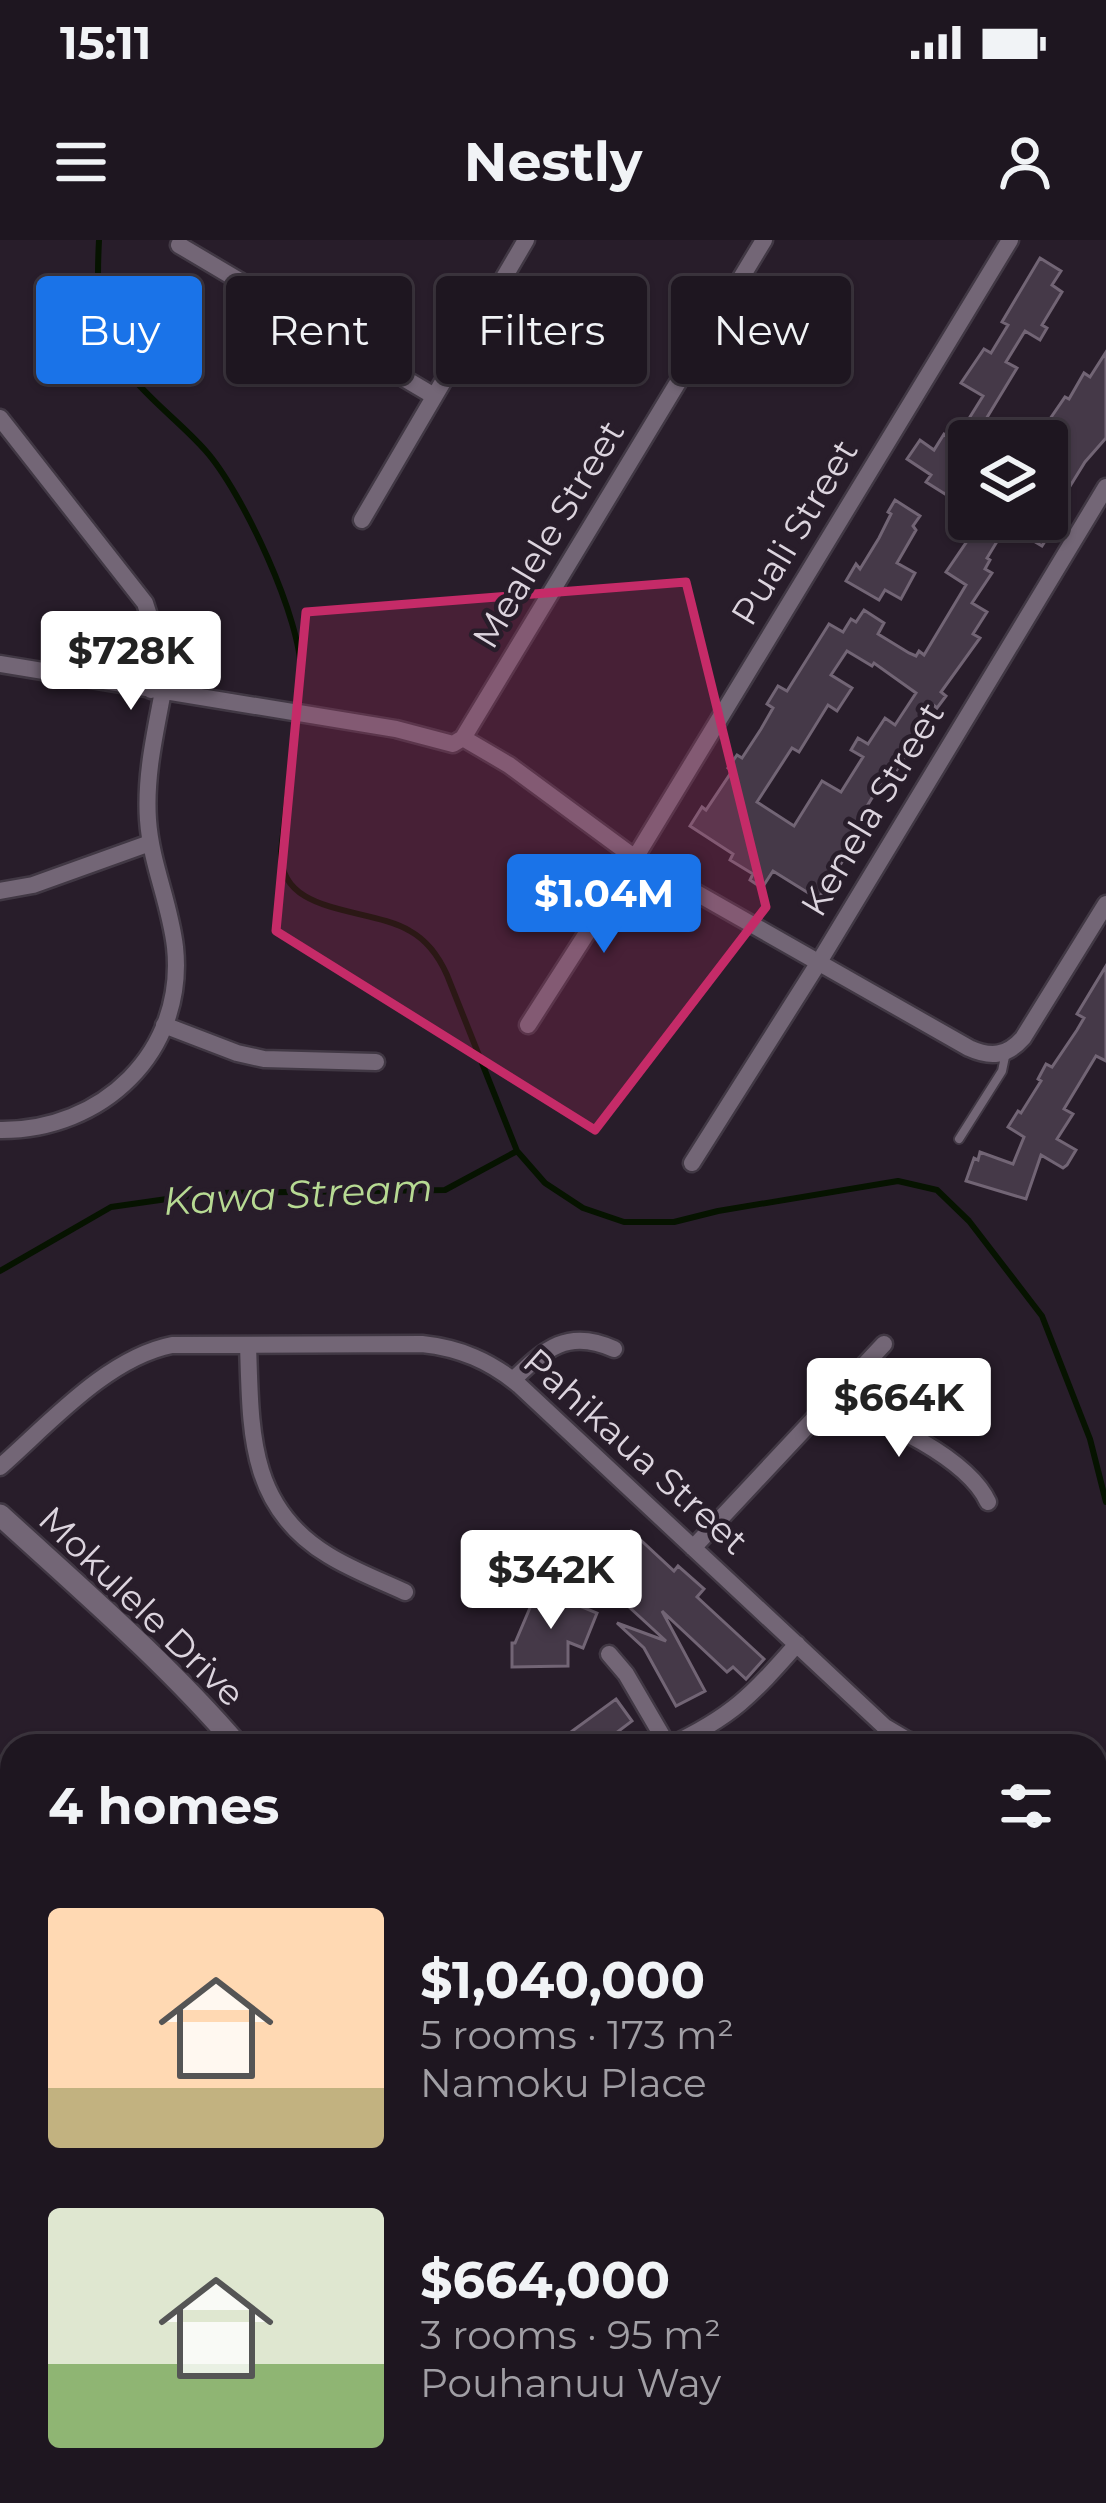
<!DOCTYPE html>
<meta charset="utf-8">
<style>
:root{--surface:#1e1620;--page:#2b232d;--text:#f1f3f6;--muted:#a19fa5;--line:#3c353e;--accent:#1a73e8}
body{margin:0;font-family:Montserrat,sans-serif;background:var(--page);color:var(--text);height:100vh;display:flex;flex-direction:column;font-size:45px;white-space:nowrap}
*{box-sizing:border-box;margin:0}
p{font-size:39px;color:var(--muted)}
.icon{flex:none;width:66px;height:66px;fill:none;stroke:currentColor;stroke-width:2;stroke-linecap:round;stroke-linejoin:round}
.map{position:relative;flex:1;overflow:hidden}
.drawer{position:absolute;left:0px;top:1494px;width:1107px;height:771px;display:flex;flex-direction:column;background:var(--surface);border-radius:36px 36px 0 0;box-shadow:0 3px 9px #0004,0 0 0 3px var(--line)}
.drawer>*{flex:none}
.hud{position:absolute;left:36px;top:36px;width:1035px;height:108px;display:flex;gap:24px}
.tools{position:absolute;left:948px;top:180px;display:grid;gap:24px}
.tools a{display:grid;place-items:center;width:120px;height:120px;border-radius:12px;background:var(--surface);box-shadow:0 3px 9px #0004,0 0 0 3px var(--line);font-size:60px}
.price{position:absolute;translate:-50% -102px;padding:0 27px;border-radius:12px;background:#fff;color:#222;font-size:39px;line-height:78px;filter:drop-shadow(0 3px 6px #0008)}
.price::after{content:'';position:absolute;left:50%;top:72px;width:36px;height:27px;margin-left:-18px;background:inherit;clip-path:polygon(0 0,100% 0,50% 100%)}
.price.active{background:var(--accent);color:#fff}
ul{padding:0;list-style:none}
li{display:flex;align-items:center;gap:36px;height:300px;padding:0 48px}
li span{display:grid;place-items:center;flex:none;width:336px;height:240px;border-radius:12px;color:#555}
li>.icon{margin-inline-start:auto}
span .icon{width:144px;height:144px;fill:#fffc;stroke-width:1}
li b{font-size:51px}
h2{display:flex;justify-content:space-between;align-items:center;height:144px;padding:0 48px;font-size:51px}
.pill{padding:0 42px;border-radius:12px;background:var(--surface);box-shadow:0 3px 9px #0004,0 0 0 3px var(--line);font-size:42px;line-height:108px}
.pill.active{background:var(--accent);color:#fff}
.status{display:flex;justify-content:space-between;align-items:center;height:84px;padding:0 60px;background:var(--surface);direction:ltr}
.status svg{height:33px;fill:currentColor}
header{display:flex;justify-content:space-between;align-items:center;height:156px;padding:0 48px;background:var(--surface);font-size:54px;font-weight:700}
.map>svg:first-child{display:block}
.built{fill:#302134}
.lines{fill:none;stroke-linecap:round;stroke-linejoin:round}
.stream{stroke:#061300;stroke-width:6}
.building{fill:#453948;stroke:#726575;stroke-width:3;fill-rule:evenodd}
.service-casing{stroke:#413844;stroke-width:12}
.minor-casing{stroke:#413844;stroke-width:21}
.tertiary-casing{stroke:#413844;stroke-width:26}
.primary-casing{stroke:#413844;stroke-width:32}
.service{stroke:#736676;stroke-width:8}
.minor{stroke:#736676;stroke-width:16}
.tertiary{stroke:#736676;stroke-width:21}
.primary{stroke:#b57cc3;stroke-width:27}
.marked{fill:#c52b68;fill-opacity:0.2;stroke:#c52b68;stroke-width:9;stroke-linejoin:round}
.labels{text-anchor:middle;stroke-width:9;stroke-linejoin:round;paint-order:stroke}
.street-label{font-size:36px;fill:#dcd4de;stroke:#281d2a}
.water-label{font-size:39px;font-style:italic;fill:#b7da93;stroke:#281d2a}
</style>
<div class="status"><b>15:11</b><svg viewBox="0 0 49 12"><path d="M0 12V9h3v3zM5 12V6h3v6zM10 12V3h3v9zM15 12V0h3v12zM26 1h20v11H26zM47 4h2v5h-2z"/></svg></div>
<header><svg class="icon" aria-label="menu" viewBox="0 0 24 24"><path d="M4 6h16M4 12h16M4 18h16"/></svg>Nestly<svg class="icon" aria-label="person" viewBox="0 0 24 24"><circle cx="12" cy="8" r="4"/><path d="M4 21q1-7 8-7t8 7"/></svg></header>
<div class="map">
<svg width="1106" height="2263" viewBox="0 0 1106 2263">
<rect width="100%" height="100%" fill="#281d2a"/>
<path class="built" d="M 724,2253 L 867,2253 L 872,2263 L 708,2263 Z"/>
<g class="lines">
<path class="stream" d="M 99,0 C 97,39 96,72 113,108 C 134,150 175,176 205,210 C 242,251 303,381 301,436 L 281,612 C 279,677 369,666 410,691 C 428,701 439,717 447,735 L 517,911
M 0,1031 L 111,967 L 209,953 L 445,950 L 517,911 L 545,943 L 583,968 L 624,982 L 674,982 L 718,971 L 898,941 L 937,950 L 969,981 L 1042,1076 L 1090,1199 L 1106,1262
M 1095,1953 L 1106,1946
M 1095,2098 L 1106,2097"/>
</g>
<path class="building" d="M 1040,18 L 1061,31 L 1052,45 L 1062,52 L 1042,85 L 1047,88 L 1040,100 L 1025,91 L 1006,122 L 1017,128 L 983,184 L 989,188 L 980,201 L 969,201 L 969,218 L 945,254 L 926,242 L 931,235 L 907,219 L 920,200 L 934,210 L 944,194 L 955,201 L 983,156 L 961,143 L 984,109 L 991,113 L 1008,85 L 1002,82 Z
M 1106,112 L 1106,198 L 1085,222 L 1064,256 L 1058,252 L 1047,269 L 1047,196 L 1041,192 L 1065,157 L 1069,159 L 1084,133 L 1090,137 Z
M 895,260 L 920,276 L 913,286 L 916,290 L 897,323 L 915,333 L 901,359 L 885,350 L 879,360 L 846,341 L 856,324 L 860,329 L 879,298 L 891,274 L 888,272 Z
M 987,279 L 1049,279 L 1056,284 L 1042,306 L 1007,285 L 987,318 L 990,320 L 985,329 L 992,333 L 972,363 L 987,372 L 973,394 L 980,398 L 941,452 L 946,456 L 937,468 L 932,464 L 913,492 L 919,495 L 891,539 L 885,536 L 866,568 L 873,572 L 868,582 L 818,659 L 773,631 L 762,648 L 750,640 L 753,634 L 730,620 L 733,614 L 690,586 L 702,567 L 706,570 L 732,531 L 728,528 L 737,515 L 742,518 L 761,489 L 773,468 L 767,464 L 778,446 L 787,451 L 829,384 L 843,392 L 851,379 L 856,382 L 864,370 L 884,383 L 878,394 L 909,413 L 916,416 L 919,411 L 924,415 L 966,345 L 946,332 L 970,297 L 974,300 ZM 847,411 L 872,426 L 874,423 L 916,453 L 895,485 L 885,478 L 868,504 L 858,498 L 851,510 L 863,517 L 841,552 L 822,541 L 794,586 L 757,562 L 792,508 L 799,512 L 828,465 L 837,471 L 852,448 L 831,435 Z
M 1106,726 L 1106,821 L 1096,816 L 1064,869 L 1073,874 L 1057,899 L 1076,910 L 1067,925 L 1063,928 L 1041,915 L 1026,959 L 966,941 L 974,918 L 978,920 L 980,912 L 1013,924 L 1024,897 L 1008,887 L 1018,871 L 1021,873 L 1041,841 L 1038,839 L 1046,824 L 1052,827 L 1077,790 L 1084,778 L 1077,774 Z
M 631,1291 L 674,1331 L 678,1326 L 704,1349 L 697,1357 L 764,1419 L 746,1439 L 733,1427 L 727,1432 L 662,1371 L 705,1451 L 676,1466 L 644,1408 L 617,1383 L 666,1401 L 592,1333 Z
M 538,1349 L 597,1373 L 583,1408 L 568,1402 L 568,1426 L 512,1427 L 512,1403 L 515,1403 Z
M 616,1459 L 632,1481 L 612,1496 L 619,1506 L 571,1506 L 564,1497 Z"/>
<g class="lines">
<g class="service-casing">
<path id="service" d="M 959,899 L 1002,831 L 1006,812"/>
</g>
<g class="minor-casing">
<path id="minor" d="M 179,5 L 434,156
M 0,178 L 145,363 L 159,407 L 151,450
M 362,280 L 526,0
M 0,424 L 396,489 L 453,504 L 463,498 L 509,525 L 635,618 L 969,808 C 991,818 1007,816 1023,798 L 1106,664
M 463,498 L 764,0
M 0,651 L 33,645 L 150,603
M 164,785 L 237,813 L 264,819 L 376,822
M 528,785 L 635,618 L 1010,0
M 0,890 C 102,891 186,812 175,707 C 170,663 151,624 148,580 C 145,536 155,494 163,451
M 692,923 L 819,722 L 1106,247
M 248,1105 C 251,1188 247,1266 328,1315 C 352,1330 379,1340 405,1352
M 513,1140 C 545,1109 568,1088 614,1109
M 832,1159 C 879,1179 966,1215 988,1262
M 0,1227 C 49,1184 107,1118 172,1105 L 422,1104 C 460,1108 490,1121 519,1145 L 885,1487 L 907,1500 L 925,1506
M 693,1308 L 884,1104
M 609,1414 L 626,1434 L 668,1506
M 669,1506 C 732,1477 752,1455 797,1404
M 0,1658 L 12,1672
M 0,1733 L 12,1719
M 0,2074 L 12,2095
M 200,2253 L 213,2261"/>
</g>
<g class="tertiary-casing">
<path id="tertiary" d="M 0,1275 C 82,1350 166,1422 238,1506"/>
</g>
<g class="primary-casing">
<path id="primary" d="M 1095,2035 L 1106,2030
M 649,2263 L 667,2253"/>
</g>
<use href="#service" class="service"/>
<use href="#minor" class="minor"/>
<use href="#tertiary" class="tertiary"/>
<use href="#primary" class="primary"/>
</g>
<path class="marked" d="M 686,342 L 766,667 L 595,890 L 276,691 L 306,372 Z"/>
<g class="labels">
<g class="street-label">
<text transform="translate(794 292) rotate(-59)" y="13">Puali Street</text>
<text transform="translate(548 294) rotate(-59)" y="13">Mealele Street</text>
<text transform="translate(872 569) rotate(-59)" y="13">Kenela Street</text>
<text transform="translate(636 1211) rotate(42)" y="13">Pahikaua Street</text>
<text transform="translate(142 1366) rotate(44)" y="13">Mokulele Drive</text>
</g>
<g class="water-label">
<text transform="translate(298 954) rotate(-3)" y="14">Kawa Stream</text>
</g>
</g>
</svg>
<div class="tools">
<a><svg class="icon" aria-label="layers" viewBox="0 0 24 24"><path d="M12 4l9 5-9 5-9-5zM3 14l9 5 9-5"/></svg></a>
</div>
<b class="price" style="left:131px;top:473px">$728K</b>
<b class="price active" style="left:604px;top:716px">$1.04M</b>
<b class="price" style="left:899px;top:1220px">$664K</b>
<b class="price" style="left:551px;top:1392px">$342K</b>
<div class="hud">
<a class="pill active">Buy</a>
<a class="pill">Rent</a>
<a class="pill">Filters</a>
<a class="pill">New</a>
</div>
<section class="drawer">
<h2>4 homes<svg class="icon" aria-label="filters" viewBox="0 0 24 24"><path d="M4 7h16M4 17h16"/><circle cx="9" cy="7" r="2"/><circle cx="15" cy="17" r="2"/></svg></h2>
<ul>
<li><span style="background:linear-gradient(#ffd9b3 75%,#c2b280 0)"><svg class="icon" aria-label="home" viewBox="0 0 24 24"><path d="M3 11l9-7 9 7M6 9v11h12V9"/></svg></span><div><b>$1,040,000</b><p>5 rooms · 173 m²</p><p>Namoku Place</p></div></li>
<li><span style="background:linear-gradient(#dfe7d0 65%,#8fb573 0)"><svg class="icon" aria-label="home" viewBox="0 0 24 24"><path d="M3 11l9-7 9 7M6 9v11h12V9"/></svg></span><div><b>$664,000</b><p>3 rooms · 95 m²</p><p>Pouhanuu Way</p></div></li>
</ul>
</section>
</div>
